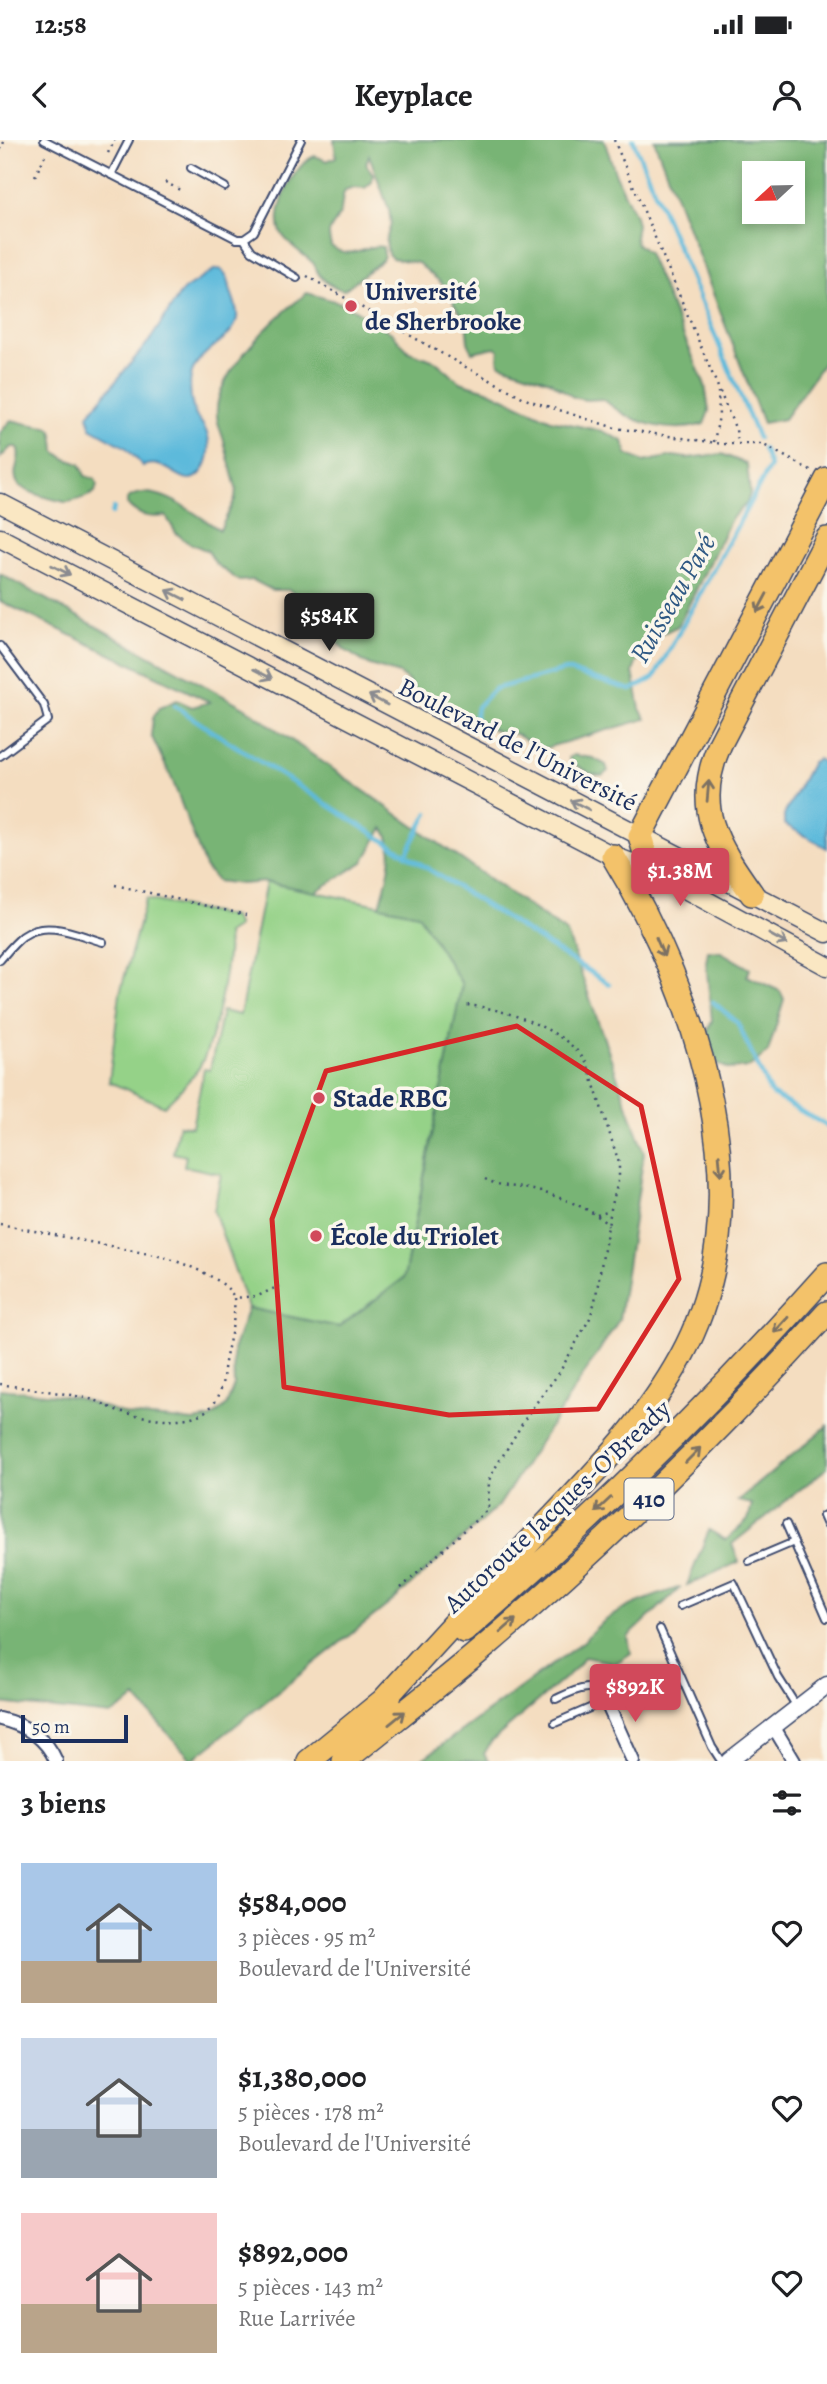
<!DOCTYPE html>
<html lang="fr">
<meta charset="utf-8">
<style>
:root{--surface:#fff;--page:#f2f2f2;--text:#202124;--muted:#757577;--accent:#d1495b}
body{margin:0;font-family:Alegreya,serif;background:var(--page);color:var(--text);height:100vh;display:flex;flex-direction:column;font-size:26px;white-space:nowrap}
*{box-sizing:border-box;margin:0}
p{font-size:23px;color:var(--muted)}
.icon{flex:none;width:38px;height:38px;fill:none;stroke:currentColor;stroke-width:2;stroke-linecap:round;stroke-linejoin:round}
.map{position:relative;height:1621px;overflow:hidden}
.panel{display:flex;flex-direction:column;background:var(--surface);flex:1}
.panel>*{flex:none}
.needle{width:46px;rotate:248deg}
.buttons{position:absolute;left:742px;top:21px;display:grid;gap:14px}
.buttons a{display:grid;place-items:center;width:63px;height:63px;border-radius:0px;background:var(--surface);box-shadow:0 4px 10px #0003;font-size:35px}
.scale{position:absolute;left:21px;bottom:18px;width:107px;box-sizing:border-box;padding-left:7px;border:4px solid #1b2f5e;border-top:0;font-size:19px;line-height:24px;white-space:nowrap;color:#1b2f5e;-webkit-text-stroke:5px #fbf7ec;paint-order:stroke}
.price{position:absolute;translate:-50% -60px;padding:0 16px;border-radius:7px;background:var(--accent);color:#fff;font-size:23px;line-height:46px;filter:drop-shadow(0 2px 4px #0008)}
.price::after{content:'';position:absolute;left:50%;top:42px;width:21px;height:16px;margin-left:-10px;background:inherit;clip-path:polygon(0 0,100% 0,50% 100%)}
.price.current{background:#222;color:#fff}
ul{padding:0;list-style:none}
li{display:flex;align-items:center;gap:21px;height:175px;padding:0 21px}
li span{display:grid;place-items:center;flex:none;width:196px;height:140px;border-radius:0px;color:#555}
li>.icon{margin-inline-start:auto}
span .icon{width:84px;height:84px;fill:#fffc;stroke-width:1}
li b{font-size:30px}
h2{display:flex;justify-content:space-between;align-items:center;height:84px;padding:0 21px;font-size:30px}
.status{display:flex;justify-content:space-between;align-items:center;height:49px;padding:0 35px;background:var(--surface);direction:ltr}
.status svg{height:19px;fill:currentColor}
header{display:flex;justify-content:space-between;align-items:center;height:91px;padding:0 21px;background:var(--surface);font-size:32px;font-weight:700}
.map>svg:first-child{display:block}
.green{fill:#95d288;stroke:#588073;stroke-width:2}
.forest{fill:#78b474;stroke:#4a7269;stroke-width:2;fill-rule:evenodd}
.water{fill:#5dbadb;stroke:#3c749c;stroke-width:2}
.lines{fill:none;stroke-linecap:round;stroke-linejoin:round}
.stream{stroke:#5dbadb;stroke-width:4.5}
.service-casing{stroke:#3c496d;stroke-width:10}
.minor-casing{stroke:#3c496d;stroke-width:16}
.tertiary-casing{stroke:#3c496d;stroke-width:19}
.secondary-casing{stroke:#3c496d;stroke-width:21}
.motorway-casing{stroke:#3c496d;stroke-width:26}
.path{stroke:#3c496d;stroke-width:2.5;stroke-dasharray:2 5;stroke-linecap:butt}
.service{stroke:#fff;stroke-width:6}
.minor{stroke:#fff;stroke-width:12}
.tertiary{stroke:#fff;stroke-width:16}
.secondary{stroke:#fae7c3;stroke-width:18}
.motorway{stroke:#f3c26a;stroke-width:23}
.oneway{stroke:#8a8b90}
.oneway2{stroke:#7c7163}
.marked{fill:none;stroke:#d62828;stroke-width:5;stroke-linejoin:round}
.poi-dot{fill:#d1495b;stroke:#fbf7ec;stroke-width:2.5}
.labels{text-anchor:middle;stroke-width:7;stroke-linejoin:round;paint-order:stroke}
.shield{fill:#fbf7ec;stroke:#5e6b89;stroke-width:2}
.shield-label{font-size:24px;font-weight:bold;fill:#1b2f5e}
.poi-label{font-size:26px;font-weight:bold;fill:#1b2f5e;stroke:#fbf7ec;text-anchor:start}
.street-label{font-size:26px;fill:#1b2f5e;stroke:#fbf7ec}
.water-label{font-size:28px;font-style:italic;fill:#2f5984;stroke:#fbf7ec}
</style>
<div class="status"><b>12:58</b><svg viewBox="0 0 49 12"><path d="M0 12V9h3v3zM5 12V6h3v6zM10 12V3h3v9zM15 12V0h3v12zM26 1h20v11H26zM47 4h2v5h-2z"/></svg></div>
<header><svg class="icon" aria-label="back" viewBox="0 0 24 24"><path d="M15 5l-7 7 7 7"/></svg>Keyplace<svg class="icon" aria-label="person" viewBox="0 0 24 24"><circle cx="12" cy="8" r="4"/><path d="M4 21q1-7 8-7t8 7"/></svg></header>
<div class="map">
<svg width="827" height="1621" viewBox="0 0 827 1621">
<rect width="100%" height="100%" fill="#fbf7ec"/>
<filter id="ink" filterUnits="userSpaceOnUse"><feTurbulence type="fractalNoise" baseFrequency=".0143" numOctaves="2"/><feDisplacementMap in="SourceGraphic" scale="14" xChannelSelector="R" yChannelSelector="G"/><feConvolveMatrix kernelMatrix="1 2 1 2 8 2 1 2 1" color-interpolation-filters="sRGB"/></filter>
<filter id="wash" filterUnits="userSpaceOnUse"><feTurbulence type="fractalNoise" baseFrequency=".00686" numOctaves="4" result="noise"/><feDisplacementMap in="SourceGraphic" scale="28" xChannelSelector="R" yChannelSelector="G"/><feGaussianBlur stdDeviation="1.57" result="paint"/><feColorMatrix in="noise" values="0 0 0 0 0 0 0 0 0 0 0 0 0 0 0 0 0 1.4 0 .05"/><feComposite in="paint" operator="in"/></filter>
<g filter="url(#wash)">
<rect width="100%" height="100%" fill="#f4ddc0"/>
<path class="green" d="M 266,742 L 418,773 L 462,844 L 404,1138 L 339,1187 L 248,1168 L 214,1071 L 221,1034 L 184,1026 L 186,1016 L 173,1013 L 179,985 L 192,987 L 204,929 L 210,930 L 222,871 L 240,875 Z
M 146,759 L 233,777 L 238,787 L 227,794 C 230,824 214,901 200,926 C 190,942 176,954 164,966 L 109,942 L 120,853 Z"/>
<path class="forest" d="M 334,0 L 604,0 L 616,35 L 635,76 L 637,84 L 635,98 L 637,104 L 648,113 L 705,245 L 709,271 L 704,284 C 669,295 630,283 603,259 L 586,260 L 573,257 L 550,241 L 499,224 L 498,218 L 499,210 L 495,207 L 472,212 L 468,202 L 466,180 L 454,164 L 451,151 L 418,123 L 392,118 L 388,114 L 386,100 L 391,84 L 389,70 L 369,15 L 366,24 L 373,34 L 372,42 L 365,48 L 354,47 L 345,50 C 341,58 343,65 340,73 C 338,81 330,86 329,94 C 329,98 330,102 331,106 C 353,122 364,103 383,107 L 384,115 L 382,120 L 344,150 C 336,149 322,140 318,133 C 315,128 317,128 313,123 C 303,113 290,107 282,94 C 270,73 294,23 315,16 L 327,21 L 336,17 Z
M 654,0 L 827,0 L 827,218 L 784,279 L 763,283 ZM 754,33 L 793,33 L 793,72 L 754,72 Z
M 307,153 L 341,163 L 357,171 L 393,194 L 409,212 L 435,221 L 460,242 L 487,250 L 551,280 L 602,291 L 623,301 L 627,314 L 643,322 L 673,316 L 687,318 L 722,314 L 747,324 L 750,353 L 747,363 L 731,379 L 678,486 L 657,496 L 644,517 L 637,521 L 633,532 L 640,569 L 646,579 L 542,609 L 515,594 L 496,591 L 478,580 L 452,570 L 444,563 L 437,563 L 413,549 L 408,541 L 399,534 L 367,524 L 345,510 L 323,489 L 304,468 L 298,456 L 289,450 L 272,450 L 253,440 L 239,441 L 216,424 L 208,411 L 187,402 L 176,393 L 166,376 C 150,378 139,377 127,364 L 127,359 C 153,338 199,377 220,390 L 235,359 L 236,348 C 232,333 228,317 224,301 C 222,293 217,284 217,275 C 213,234 277,176 307,153 Z
M 11,280 C 17,281 22,283 28,284 C 52,289 53,282 55,311 L 64,318 L 80,324 L 85,336 L 95,339 L 97,344 L 95,352 C 90,356 70,363 64,362 C 53,359 25,353 18,344 C 10,331 23,320 17,307 L 11,307 L 0,318 L 0,293 Z
M 0,434 L 244,567 L 567,793 L 644,1013 L 619,1180 L 500,1364 L 394,1460 L 192,1620 L 136,1558 L 111,1575 L 0,1563 L 0,1249 L 74,1257 L 128,1275 L 194,1281 L 211,1278 L 226,1266 L 234,1245 L 233,1210 L 248,1168 L 339,1187 L 404,1138 L 462,844 L 418,774 L 380,766 C 386,744 399,707 383,688 L 363,722 L 315,752 L 266,742 L 241,744 L 217,741 L 205,727 L 172,639 L 151,595 L 153,578 L 159,568 L 177,560 L 192,567 L 210,562 L 0,461 Z
M 573,615 L 593,618 L 606,625 L 608,631 L 602,636 L 592,634 L 571,623 L 569,618 Z
M 708,811 L 721,812 L 750,829 L 747,836 L 780,851 L 784,859 L 768,912 L 749,927 L 729,929 L 718,924 L 710,905 L 708,890 L 712,881 L 706,822 Z
M 827,1286 L 827,1328 L 732,1404 L 739,1422 L 687,1445 L 709,1390 L 726,1400 L 748,1380 L 752,1364 L 738,1361 Z
M 681,1447 L 628,1497 L 631,1513 L 616,1523 L 584,1517 L 575,1529 L 491,1602 L 484,1614 L 488,1621 L 420,1621 L 584,1501 C 606,1471 646,1459 681,1447 Z"/>
<path class="water" d="M 220,129 C 230,136 228,141 231,152 C 234,160 238,169 237,178 C 234,201 197,209 191,236 C 189,246 191,264 195,274 C 197,279 202,282 204,287 C 212,300 211,321 201,333 C 184,353 169,316 143,326 L 125,307 L 91,288 L 88,275 L 150,200 L 182,151 L 214,130 Z
M 818,619 L 823,622 L 827,631 L 827,708 L 784,684 L 784,675 L 812,622 Z"/>
<g class="lines">
<path class="stream" d="M 633,0 L 758,298
M 112,373 L 114,368
M 175,566 L 209,589 L 609,844
M 474,586 L 477,567 L 494,549 L 566,530 L 631,550 L 654,538 L 770,326 L 763,309
M 406,715 L 428,673
M 713,862 L 737,882 L 771,954 L 827,986"/>
</g>
</g>
<g filter="url(#ink)">
<g class="lines">
<g class="service-casing">
<path id="service" d="M 44,0 L 237,99 L 244,99 L 254,92 L 301,0
M 191,28 L 225,47
M 111,35 L 129,0
M 244,99 L 252,111 L 297,138
M 0,506 L 44,565 L 48,580 L 0,616
M 0,820 C 7,812 14,803 23,796 C 46,779 78,795 103,802
M 827,1374 L 823,1376 L 827,1385
M 786,1384 L 827,1478
M 749,1421 L 794,1402
M 680,1466 L 734,1443 L 778,1537 L 797,1567
M 660,1489 L 712,1607 L 721,1621
M 555,1583 L 606,1561 C 596,1538 573,1551 556,1559"/>
</g>
<g class="minor-casing">
<path id="minor" d="M 606,1561 L 633,1621
M 0,1579 C 26,1585 46,1597 56,1621
M 773,1586 L 794,1621"/>
</g>
<g class="tertiary-casing">
<path id="tertiary" d="M 729,1621 L 827,1545"/>
</g>
<g class="secondary-casing">
<path id="secondary" d="M 0,363 L 827,793
M 0,398 L 613,716 L 650,730 L 827,826"/>
</g>
<g class="motorway-casing">
<path id="motorway" d="M 650,730 L 640,696 L 827,339
M 752,754 C 716,703 692,668 720,604 L 827,399
M 464,1491 C 593,1380 714,1261 827,1134
M 380,1564 C 431,1508 482,1452 534,1397 C 587,1341 644,1285 681,1217 C 766,1062 699,857 613,716
M 309,1621 L 390,1555
M 344,1621 C 392,1582 441,1544 488,1504 C 609,1401 721,1290 827,1173"/>
</g>
<path class="path" d="M 614,0 L 736,290 L 738,304
M 0,10 L 5,0
M 108,13 L 115,0
M 35,36 L 45,16
M 165,42 L 180,50
M 307,136 L 460,224 L 528,260 L 615,288 L 723,304 L 762,304 L 812,331
M 714,302 L 719,276 L 718,252
M 115,745 L 246,775
M 485,1039 C 498,1046 509,1046 523,1048 C 544,1051 596,1068 608,1086
M 597,1075 L 610,1071
M 0,1084 L 164,1117 C 182,1123 228,1139 234,1158
M 0,1244 C 30,1249 60,1252 90,1259 C 100,1261 109,1268 119,1271 C 146,1278 196,1289 215,1262 C 223,1252 223,1234 225,1222 C 229,1200 236,1180 234,1158 L 258,1156 L 279,1146
M 401,1448 L 488,1369 L 489,1340 L 494,1330 L 530,1271 L 559,1233 L 590,1178 L 595,1161 L 611,1069 L 619,1037 L 619,1023 L 587,923 C 567,890 502,867 465,865"/>
<use href="#service" class="service"/>
<use href="#minor" class="minor"/>
<use href="#tertiary" class="tertiary"/>
<use href="#secondary" class="secondary"/>
<use href="#motorway" class="motorway"/>
</g>
<defs><path id="oneway-shaft" d="M-6 0H5M1.5-3L5.5 0L1.5 3" fill="none" stroke-width="1.6" stroke-linecap="round" stroke-linejoin="round" transform="scale(1.75)"/></defs>
<g class="oneway">
<use href="#oneway-shaft" transform="translate(61 430) rotate(27)"/>
<use href="#oneway-shaft" transform="translate(176 455) rotate(-153)"/>
<use href="#oneway-shaft" transform="translate(263 534) rotate(27)"/>
<use href="#oneway-shaft" transform="translate(378 560) rotate(-152)"/>
<use href="#oneway-shaft" transform="translate(580 665) rotate(-153)"/>
<use href="#oneway-shaft" transform="translate(778 799) rotate(29)"/>
</g>
<g class="oneway2">
<use href="#oneway-shaft" transform="translate(762 463) rotate(118)"/>
<use href="#oneway-shaft" transform="translate(708 651) rotate(-85)"/>
<use href="#oneway-shaft" transform="translate(660 807) rotate(67)"/>
<use href="#oneway-shaft" transform="translate(720 1025) rotate(85)"/>
<use href="#oneway-shaft" transform="translate(781 1185) rotate(132)"/>
<use href="#oneway-shaft" transform="translate(693 1315) rotate(-45)"/>
<use href="#oneway-shaft" transform="translate(603 1365) rotate(137)"/>
<use href="#oneway-shaft" transform="translate(508 1486) rotate(-41)"/>
<use href="#oneway-shaft" transform="translate(397 1578) rotate(-39)"/>
</g>
</g>
<path class="marked" d="M 517,886 L 641,966 L 679,1139 L 598,1269 L 449,1275 L 284,1247 L 272,1079 L 326,931 Z"/>
<g class="poi-dot">
<circle cx="351" cy="166" r="7"/>
<circle cx="319" cy="958" r="7"/>
<circle cx="316" cy="1096" r="7"/>
</g>
<g class="labels">
<rect class="shield" x="624.5" y="1338.5" width="49" height="41" rx="5"/>
<g class="shield-label">
<text x="649" y="1367">410</text>
</g>
<g class="poi-label">
<text x="365" y="160">Université<tspan x="365" dy="30">de Sherbrooke</tspan></text>
<text x="333" y="967">Stade RBC</text>
<text x="330" y="1105">École du Triolet</text>
</g>
<g class="street-label">
<text transform="translate(518 604) rotate(27)" y="9">Boulevard de l'Université</text>
<text transform="translate(557 1366) rotate(-43)" y="9">Autoroute Jacques-O'Bready</text>
</g>
<g class="water-label">
<text transform="translate(672 458) rotate(-60)" y="10">Ruisseau Paré</text>
</g>
</g>
</svg>
<div class="buttons">
<a><svg class="needle" viewBox="-14 -14 28 28"><path d="M0-13l5 13h-10z" fill="#e53935"/><path d="M0 13l5-13h-10z" fill="#757577"/></svg></a>
</div>
<div class="scale">50 m</div>
<b class="price current" style="left:329px;top:513px">$584K</b>
<b class="price" style="left:680px;top:768px">$1.38M</b>
<b class="price" style="left:635px;top:1584px">$892K</b>
</div>
<section class="panel">
<h2>3 biens<svg class="icon" aria-label="filters" viewBox="0 0 24 24"><path d="M4 7h16M4 17h16"/><circle cx="9" cy="7" r="2"/><circle cx="15" cy="17" r="2"/></svg></h2>
<ul>
<li><span style="background:linear-gradient(#a9c7e8 70%,#b9a48a 0)"><svg class="icon" aria-label="home" viewBox="0 0 24 24"><path d="M3 11l9-7 9 7M6 9v11h12V9"/></svg></span><div><b>$584,000</b><p>3 pièces · 95 m²</p><p>Boulevard de l'Université</p></div><svg class="icon" aria-label="heart" viewBox="0 0 24 24"><path d="M12 20l-8-8c-3-5 5-10 8-4 3-6 11-1 8 4z"/></svg></li>
<li><span style="background:linear-gradient(#c9d6e8 65%,#9aa5b1 0)"><svg class="icon" aria-label="home" viewBox="0 0 24 24"><path d="M3 11l9-7 9 7M6 9v11h12V9"/></svg></span><div><b>$1,380,000</b><p>5 pièces · 178 m²</p><p>Boulevard de l'Université</p></div><svg class="icon" aria-label="heart" viewBox="0 0 24 24"><path d="M12 20l-8-8c-3-5 5-10 8-4 3-6 11-1 8 4z"/></svg></li>
<li><span style="background:linear-gradient(#f6c9c9 65%,#b9a48a 0)"><svg class="icon" aria-label="home" viewBox="0 0 24 24"><path d="M3 11l9-7 9 7M6 9v11h12V9"/></svg></span><div><b>$892,000</b><p>5 pièces · 143 m²</p><p>Rue Larrivée</p></div><svg class="icon" aria-label="heart" viewBox="0 0 24 24"><path d="M12 20l-8-8c-3-5 5-10 8-4 3-6 11-1 8 4z"/></svg></li>
</ul>
</section>
